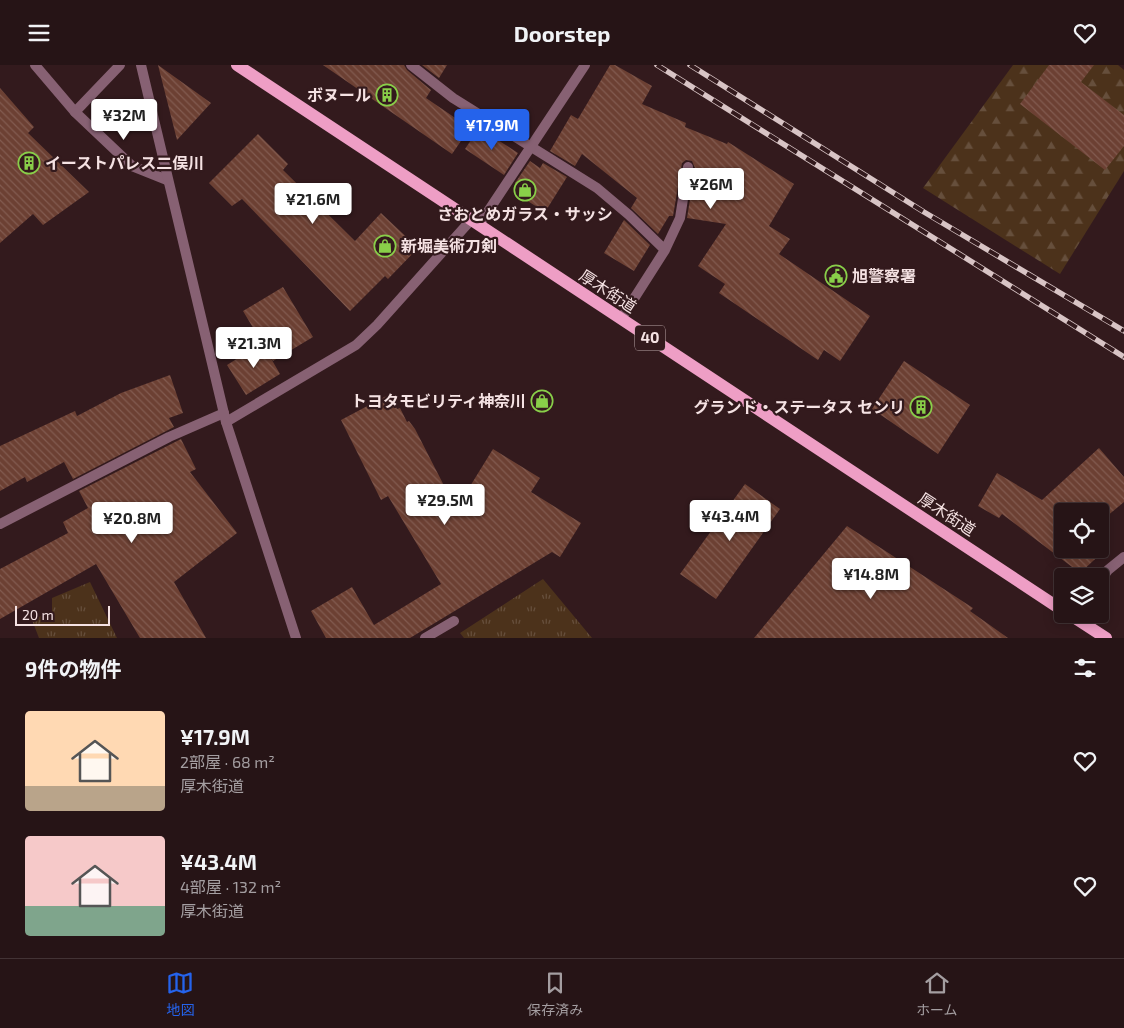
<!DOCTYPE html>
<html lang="ja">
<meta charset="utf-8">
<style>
:root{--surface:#261416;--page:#2e1d1f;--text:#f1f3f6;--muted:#a49ea1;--line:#423335;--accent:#2563eb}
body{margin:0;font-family:"Exo 2","Noto Sans JP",sans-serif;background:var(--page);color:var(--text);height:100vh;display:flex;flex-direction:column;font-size:19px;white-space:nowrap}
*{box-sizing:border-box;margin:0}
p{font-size:16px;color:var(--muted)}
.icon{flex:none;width:28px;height:28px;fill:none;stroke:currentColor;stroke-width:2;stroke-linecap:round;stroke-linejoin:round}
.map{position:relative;height:573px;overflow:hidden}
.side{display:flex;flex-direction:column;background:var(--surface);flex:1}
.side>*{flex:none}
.tools{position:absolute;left:1054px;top:438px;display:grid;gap:10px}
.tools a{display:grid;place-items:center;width:55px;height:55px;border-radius:5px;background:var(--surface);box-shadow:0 2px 12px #0003,0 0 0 1px var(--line);font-size:25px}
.scale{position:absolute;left:15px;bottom:12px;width:95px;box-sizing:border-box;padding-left:5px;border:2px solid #f5e2e3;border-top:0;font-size:14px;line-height:18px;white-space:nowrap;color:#f5e2e3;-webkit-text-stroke:4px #331a1d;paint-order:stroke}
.price{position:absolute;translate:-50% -42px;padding:0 11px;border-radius:5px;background:#fff;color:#222;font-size:16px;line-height:32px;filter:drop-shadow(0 1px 2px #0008)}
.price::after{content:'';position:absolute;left:50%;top:30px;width:15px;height:11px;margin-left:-8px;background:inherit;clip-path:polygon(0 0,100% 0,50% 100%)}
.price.current{background:var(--accent);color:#fff}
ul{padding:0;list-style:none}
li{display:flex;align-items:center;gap:15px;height:125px;padding:0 25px}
li span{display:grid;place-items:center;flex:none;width:140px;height:100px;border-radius:5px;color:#555}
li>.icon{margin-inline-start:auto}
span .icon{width:60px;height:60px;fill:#fffc;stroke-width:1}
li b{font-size:21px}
h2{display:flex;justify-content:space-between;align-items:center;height:60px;padding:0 25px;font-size:21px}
header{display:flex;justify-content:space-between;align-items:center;height:65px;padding:0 25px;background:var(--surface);font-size:22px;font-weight:700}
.menu{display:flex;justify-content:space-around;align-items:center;height:70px;border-top:1px solid var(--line);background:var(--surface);font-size:14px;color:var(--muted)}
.menu a{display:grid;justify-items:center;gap:2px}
.menu .current{color:var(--accent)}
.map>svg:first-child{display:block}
.grass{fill:url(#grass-tufts)}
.forest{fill:url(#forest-firs)}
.building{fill:url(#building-back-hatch)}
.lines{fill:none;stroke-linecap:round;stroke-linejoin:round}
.service{stroke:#876173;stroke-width:10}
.minor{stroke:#876173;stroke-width:10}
.tertiary{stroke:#876173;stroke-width:10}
.primary{stroke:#ee9ec5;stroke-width:12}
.rail-casing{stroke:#d8c4c5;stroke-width:5.5}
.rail{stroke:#331a1d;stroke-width:4;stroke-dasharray:11;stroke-linecap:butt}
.labels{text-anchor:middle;stroke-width:4.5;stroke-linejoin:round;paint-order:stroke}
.shield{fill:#331a1d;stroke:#bba6a8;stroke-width:1}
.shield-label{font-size:15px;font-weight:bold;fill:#f5e2e3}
.poi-label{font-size:16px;font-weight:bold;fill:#f5e2e3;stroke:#331a1d;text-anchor:end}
.street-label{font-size:16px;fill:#f5e2e3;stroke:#331a1d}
</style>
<header><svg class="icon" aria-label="menu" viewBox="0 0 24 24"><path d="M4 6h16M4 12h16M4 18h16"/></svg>Doorstep<svg class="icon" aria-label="heart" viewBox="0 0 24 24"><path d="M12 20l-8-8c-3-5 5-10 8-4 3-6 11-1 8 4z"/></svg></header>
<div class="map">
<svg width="1124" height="573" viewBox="0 0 1124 573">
<defs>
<pattern id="grass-tufts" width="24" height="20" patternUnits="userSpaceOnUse" patternTransform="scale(1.25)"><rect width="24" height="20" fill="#4c321b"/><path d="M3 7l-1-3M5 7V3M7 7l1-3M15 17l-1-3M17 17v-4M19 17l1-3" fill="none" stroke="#664f3c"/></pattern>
<pattern id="forest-firs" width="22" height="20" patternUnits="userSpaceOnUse" patternTransform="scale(1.25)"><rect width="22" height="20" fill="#4c321b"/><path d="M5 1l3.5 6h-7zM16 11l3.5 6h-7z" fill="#664f3c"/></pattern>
<pattern id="building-back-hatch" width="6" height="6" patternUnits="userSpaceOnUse" patternTransform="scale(1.25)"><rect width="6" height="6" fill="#6c4033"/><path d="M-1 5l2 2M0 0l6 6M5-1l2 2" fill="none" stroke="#825b50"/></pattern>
</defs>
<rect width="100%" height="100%" fill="#331a1d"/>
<path class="grass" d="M 543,514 L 592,573 L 464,573 L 460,568 Z
M 90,517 L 117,573 L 39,573 L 32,555 L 52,546 L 52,533 Z"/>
<path class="forest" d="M 1013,0 L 1118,0 L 1124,5 L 1124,106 L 1060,209 L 923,123 Z"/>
<path class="building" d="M 158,0 L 211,38 L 177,75 Z
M 323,0 L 404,0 L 407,5 L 431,25 L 426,33 L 470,63 L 452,89 Z
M 422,0 L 447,0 L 439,13 Z
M 610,0 L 615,0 L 652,21 L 642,39 L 686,58 L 685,62 L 727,79 L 728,77 L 794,119 L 769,161 L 790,174 L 779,189 L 870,251 L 840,296 L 824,285 L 818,295 L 719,228 L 725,219 L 698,201 L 726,159 L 687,153 L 695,103 L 692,96 L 686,95 L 682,98 L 673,151 L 669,151 L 658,169 L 631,143 L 637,133 L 582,89 L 575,101 L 550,86 L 571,50 L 578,54 Z
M 1049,0 L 1094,0 L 1081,17 L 1124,50 L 1124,81 L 1105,105 L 1020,39 Z
M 0,23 L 34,62 L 28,68 L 89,127 L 43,160 L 33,149 L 0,178 Z
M 479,63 L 518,88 L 504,110 L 465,84 Z
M 258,69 L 288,99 L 283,105 L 355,176 L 381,148 L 418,183 L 388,214 L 385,211 L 350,246 L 242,134 L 232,141 L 209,118 Z
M 530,96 L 540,103 L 543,98 L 567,112 L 545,147 L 515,128 L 520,122 L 515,118 Z
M 624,155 L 650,180 L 634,206 L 604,188 Z
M 283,222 L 313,272 L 273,296 L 243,246 Z
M 262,278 L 280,309 L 246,330 L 227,300 Z
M 904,296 L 970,340 L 938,389 L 872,344 Z
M 170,310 L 183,348 L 169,353 L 174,362 L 73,414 L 64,397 L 27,417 L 25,412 L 0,426 L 0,381 L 75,346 L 77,351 L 121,328 Z
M 390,329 L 397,344 L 400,343 L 407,357 L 409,356 L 415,364 L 456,444 L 493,384 L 540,413 L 531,427 L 581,458 L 560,492 L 552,487 L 410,573 L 326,573 L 311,546 L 352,522 L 374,560 L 441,519 L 388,431 L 381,435 L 341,355 Z
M 181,374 L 196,404 L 190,407 L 237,468 L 174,517 L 206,573 L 140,573 L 96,499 L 0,554 L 0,504 L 68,468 L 63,457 L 88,443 L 79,426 Z
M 1099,383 L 1124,412 L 1124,437 L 1100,457 L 1100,446 L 1062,446 L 1062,484 L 1100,484 L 1100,477 L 1106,484 L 1080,508 L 1002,449 L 999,453 L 978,441 L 997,408 L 1042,435 Z
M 745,419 L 780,444 L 716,534 L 680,509 Z
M 847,461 L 973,543 L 970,546 L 1008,573 L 754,573 Z"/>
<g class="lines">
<path class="service" d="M 35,0 L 75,47 L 120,0
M 411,0 L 453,33 L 597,123 L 629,150 L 665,185 L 621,254
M 665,185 L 680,153 L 688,102
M 226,357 L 356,280 L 377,260 L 471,155
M 1100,516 L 1108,505 L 1124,492
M 425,573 L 454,556"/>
<path class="minor" d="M 75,47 L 132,101 L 167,115
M 479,160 L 585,0
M 0,459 L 169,372 L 224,348"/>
<path class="tertiary" d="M 141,0 L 226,357 L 296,573"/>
<path class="primary" d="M 237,0 L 1062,545
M 1069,549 L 1106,573"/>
<g class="rail-casing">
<path id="rail" d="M 657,0 L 1124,292
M 690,0 L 924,147 L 1124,266"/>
</g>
<use href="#rail" class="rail"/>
</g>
<defs>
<g id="building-ring" transform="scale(1.125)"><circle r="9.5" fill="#331a1d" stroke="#89cf49" stroke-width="1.5"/><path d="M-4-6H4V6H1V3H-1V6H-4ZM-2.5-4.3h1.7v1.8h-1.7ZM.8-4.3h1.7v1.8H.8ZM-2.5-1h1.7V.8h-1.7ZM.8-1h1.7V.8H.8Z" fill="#89cf49"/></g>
<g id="shop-ring" transform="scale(1.125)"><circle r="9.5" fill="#331a1d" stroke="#89cf49" stroke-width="1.5"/><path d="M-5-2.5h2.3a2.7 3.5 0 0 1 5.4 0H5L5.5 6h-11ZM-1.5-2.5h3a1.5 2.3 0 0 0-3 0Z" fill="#89cf49"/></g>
<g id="civic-ring" transform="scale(1.125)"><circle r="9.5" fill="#331a1d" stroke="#89cf49" stroke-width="1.5"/><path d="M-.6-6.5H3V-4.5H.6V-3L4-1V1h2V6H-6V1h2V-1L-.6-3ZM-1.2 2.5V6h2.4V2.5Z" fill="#89cf49"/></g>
</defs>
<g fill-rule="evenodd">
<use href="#building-ring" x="387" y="30"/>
<use href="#building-ring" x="29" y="98"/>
<use href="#shop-ring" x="525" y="125"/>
<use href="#shop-ring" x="385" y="181"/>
<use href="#civic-ring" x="836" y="211"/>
<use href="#shop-ring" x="542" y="336"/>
<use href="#building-ring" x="921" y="342"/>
</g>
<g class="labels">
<rect class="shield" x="635" y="260.5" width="30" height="25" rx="4"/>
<g class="shield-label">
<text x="650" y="278">40</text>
</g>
<g class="poi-label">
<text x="371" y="36">ボヌール</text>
<text x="45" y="104" text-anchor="start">イーストパレス二俣川</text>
<text x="525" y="155" text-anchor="middle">さおとめガラス・サッシ</text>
<text x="401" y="187" text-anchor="start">新堀美術刀剣</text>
<text x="852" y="217" text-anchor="start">旭警察署</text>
<text x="526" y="342">トヨタモビリティ神奈川</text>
<text x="905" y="348">グランド・ステータス センリ</text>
</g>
<g class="street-label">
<text transform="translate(608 226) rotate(33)" y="6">厚木街道</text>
<text transform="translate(947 449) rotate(33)" y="6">厚木街道</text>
</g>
</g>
</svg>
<div class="tools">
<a><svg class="icon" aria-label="locate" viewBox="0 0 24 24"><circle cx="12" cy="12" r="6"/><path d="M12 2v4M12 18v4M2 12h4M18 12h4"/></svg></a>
<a><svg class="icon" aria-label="layers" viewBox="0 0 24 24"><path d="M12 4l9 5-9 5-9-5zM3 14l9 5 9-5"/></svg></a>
</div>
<div class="scale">20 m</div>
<b class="price" style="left:124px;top:76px">¥32M</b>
<b class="price current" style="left:492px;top:86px">¥17.9M</b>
<b class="price" style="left:711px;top:145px">¥26M</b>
<b class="price" style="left:313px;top:160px">¥21.6M</b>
<b class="price" style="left:254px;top:304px">¥21.3M</b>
<b class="price" style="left:445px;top:461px">¥29.5M</b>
<b class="price" style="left:730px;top:477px">¥43.4M</b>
<b class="price" style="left:132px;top:479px">¥20.8M</b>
<b class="price" style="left:871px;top:535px">¥14.8M</b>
</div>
<section class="side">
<h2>9件の物件<svg class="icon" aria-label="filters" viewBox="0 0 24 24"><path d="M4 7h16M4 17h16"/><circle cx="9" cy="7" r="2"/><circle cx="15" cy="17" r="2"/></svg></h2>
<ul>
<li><span style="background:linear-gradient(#ffd9b3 75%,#b9a48a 0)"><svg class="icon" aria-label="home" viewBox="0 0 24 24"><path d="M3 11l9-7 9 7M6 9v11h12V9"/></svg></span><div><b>¥17.9M</b><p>2部屋 · 68 m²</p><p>厚木街道</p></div><svg class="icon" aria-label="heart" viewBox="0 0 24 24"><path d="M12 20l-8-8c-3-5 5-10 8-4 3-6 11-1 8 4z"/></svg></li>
<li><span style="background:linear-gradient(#f6c9c9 70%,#7fa58c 0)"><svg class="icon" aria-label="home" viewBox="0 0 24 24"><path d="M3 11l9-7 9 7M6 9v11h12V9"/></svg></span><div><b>¥43.4M</b><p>4部屋 · 132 m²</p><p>厚木街道</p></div><svg class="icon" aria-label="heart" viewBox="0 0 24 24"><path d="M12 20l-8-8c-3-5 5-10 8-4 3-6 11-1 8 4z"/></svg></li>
</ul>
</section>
<nav class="menu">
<a class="current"><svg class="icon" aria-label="map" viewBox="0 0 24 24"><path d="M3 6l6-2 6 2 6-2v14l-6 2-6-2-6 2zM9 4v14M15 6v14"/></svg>地図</a>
<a><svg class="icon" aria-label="saved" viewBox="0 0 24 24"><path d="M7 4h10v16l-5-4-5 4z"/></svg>保存済み</a>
<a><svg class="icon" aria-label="home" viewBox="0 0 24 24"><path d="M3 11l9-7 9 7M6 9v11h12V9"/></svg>ホーム</a>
</nav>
